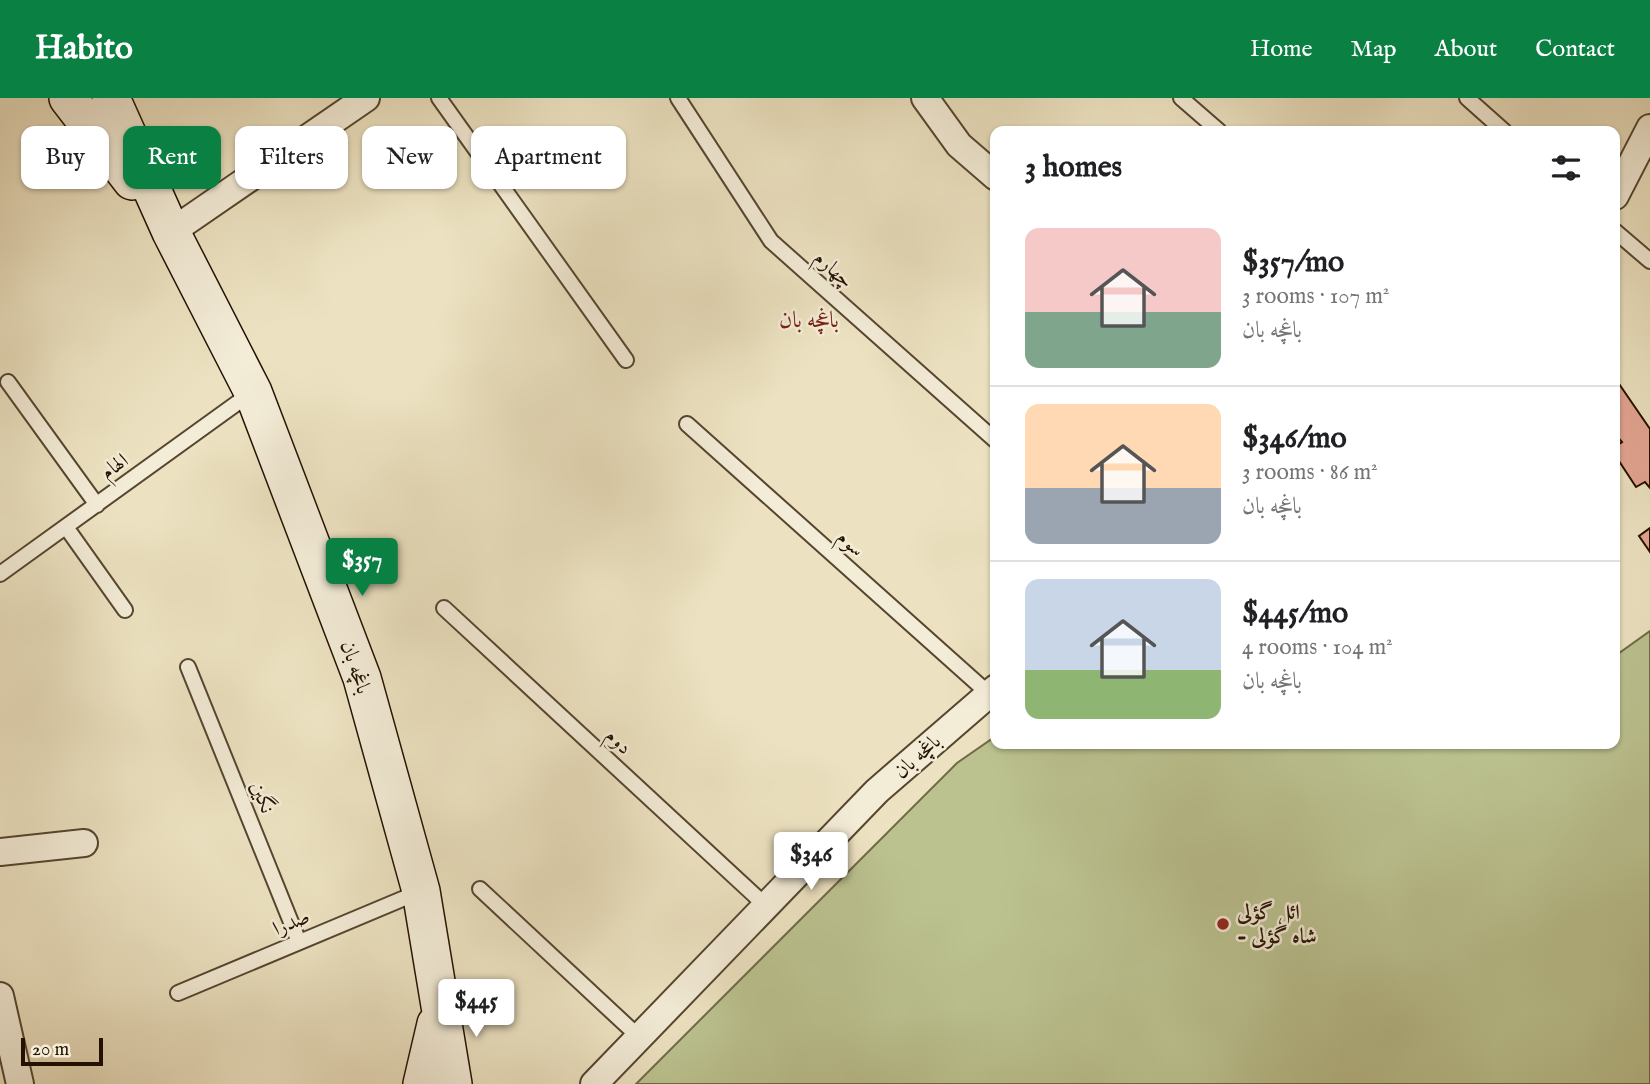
<!DOCTYPE html>
<meta charset="utf-8">
<style>
:root{--surface:#fff;--page:#f6f6f6;--text:#202124;--muted:#757577;--line:#e0e0e0;--accent:#0b8043}
body{margin:0;font-family:"IM FELL English",Amiri,serif;background:var(--page);color:var(--text);height:100vh;display:flex;flex-direction:column;font-size:26px;white-space:nowrap}
*{box-sizing:border-box;margin:0}
p{font-size:23px;color:var(--muted)}
.icon{flex:none;width:38px;height:38px;fill:none;stroke:currentColor;stroke-width:2;stroke-linecap:round;stroke-linejoin:round}
.map{position:relative;flex:1;overflow:hidden}
.side{position:absolute;left:990px;top:28px;width:630px;height:623px;display:flex;flex-direction:column;background:var(--surface);border-radius:14px;box-shadow:0 2px 5px #0004}
.side>*{flex:none}
.guide{position:absolute;left:21px;top:28px;width:665px;height:63px;display:flex;gap:14px}
.scale{position:absolute;left:21px;bottom:18px;width:82px;box-sizing:border-box;padding-left:7px;border:4px solid #241100;border-top:0;font-size:19px;line-height:24px;white-space:nowrap;color:#241100;-webkit-text-stroke:5px #f3ecd7;paint-order:stroke}
.price{position:absolute;translate:-50% -60px;padding:0 16px;border-radius:7px;background:#fff;color:#222;font-size:23px;line-height:46px;filter:drop-shadow(0 2px 4px #0008)}
.price::after{content:'';position:absolute;left:50%;top:42px;width:21px;height:16px;margin-left:-10px;background:inherit;clip-path:polygon(0 0,100% 0,50% 100%)}
.price.selected{background:var(--accent);color:#fff}
ul{padding:0;list-style:none}
li{display:flex;align-items:center;gap:21px;height:175px;padding:0 35px}
li+li{border-top:2px solid var(--line)}
li span{display:grid;place-items:center;flex:none;width:196px;height:140px;border-radius:14px;color:#555}
li>.icon{margin-inline-start:auto}
span .icon{width:84px;height:84px;fill:#fffc;stroke-width:1}
li b{font-size:30px}
h2{display:flex;justify-content:space-between;align-items:center;height:84px;padding:0 35px;font-size:30px}
.chip{padding:0 24px;border-radius:14px;background:var(--surface);box-shadow:0 2px 5px #0004;font-size:24px;line-height:63px}
.chip.selected{background:var(--accent);color:#fff}
header{display:flex;align-items:center;gap:42px;box-sizing:border-box;height:98px;padding:0 35px;background:var(--accent);color:#fff}
header strong{font-size:33px}
nav{display:flex;gap:38px;margin-inline-start:auto;font-size:24px}
.map>svg:first-child{display:block}
.green{fill:#bbc290;stroke:#706a48;stroke-width:2}
.building{fill:#e3a593;stroke:#241100;stroke-width:2}
.lines{fill:none;stroke-linecap:round;stroke-linejoin:round}
.service-casing{stroke:#564530;stroke-width:18}
.minor-casing{stroke:#564530;stroke-width:30}
.secondary-casing{stroke:#241100;stroke-width:40}
.service{stroke:#f3ecd7;stroke-width:14}
.minor{stroke:#f3ecd7;stroke-width:26}
.secondary{stroke:#f3ecd7;stroke-width:37}
.poi-dot{fill:#8f2418;stroke:#f3ecd7;stroke-width:2.5}
.labels{text-anchor:middle;stroke-width:5;stroke-linejoin:round;paint-order:stroke}
.street-label{font-size:21px;fill:#241100;stroke:#f3ecd7}
.poi-label{font-size:21px;font-weight:bold;fill:#241100;stroke:#f3ecd7;text-anchor:start}
.neighbourhood-label{font-size:23px;fill:#7a1f14;stroke:#f3ecd7}
</style>
<header>
<strong>Habito</strong>
<nav><a>Home</a><a>Map</a><a>About</a><a>Contact</a></nav>
</header>
<div class="map">
<svg width="1650" height="986" viewBox="0 0 1650 986">
<rect width="100%" height="100%" fill="#ece2c1"/>
<filter id="stains"><feTurbulence type="fractalNoise" baseFrequency=".00286" numOctaves="4"/><feColorMatrix values="0 0 0 0 .2 0 0 0 0 .09 0 0 0 0 .02 0 0 0 .5 -.17"/></filter>
<radialGradient id="worn" r=".72"><stop offset=".6" stop-color="#630" stop-opacity="0"/><stop offset="1" stop-color="#630" stop-opacity=".3"/></radialGradient>
<path class="green" d="M 1650,533 L 1650,986 L 636,986 L 957,665 L 996,638 L 996,646 L 1615,646 L 1615,558 Z"/>
<path class="building" d="M 1615,280 L 1650,331 L 1650,390 L 1645,384 L 1636,389 L 1615,357 L 1615,349 L 1622,344 L 1615,336 Z
M 1650,430 L 1650,454 L 1639,438 Z"/>
<g class="lines">
<g class="service-casing">
<path id="service" d="M 439,0 L 626,262
M 678,0 L 771,143 L 996,343
M 1181,0 L 1219,33
M 1467,0 L 1504,33
M 1615,133 L 1650,163
M 8,284 L 97,407
M 687,326 L 988,595
M 66,429 L 125,512
M 0,476 L 251,295
M 444,510 L 765,807
M 188,569 L 299,844
M 480,791 L 640,940
M 178,895 L 419,794"/>
</g>
<g class="minor-casing">
<path id="minor" d="M 925,0 L 959,47 L 996,79
M 1615,98 L 1650,30
M 171,134 L 366,0
M 0,754 L 84,745
M 0,898 L 20,986
M 594,986 L 877,693 L 996,590"/>
</g>
<g class="secondary-casing">
<path id="secondary" d="M 68,0 L 132,83
M 111,0 L 171,134 L 253,294 L 362,580 L 421,793 L 453,986
M 422,986 L 436,926"/>
</g>
<use href="#service" class="service"/>
<use href="#minor" class="minor"/>
<use href="#secondary" class="secondary"/>
</g>
<circle class="poi-dot" cx="1223" cy="826" r="7"/>
<g class="labels">
<g class="street-label">
<text transform="translate(834 171) rotate(42)" y="7">چهارم</text>
<text transform="translate(114 368) rotate(-36)" y="7">الهام</text>
<text transform="translate(851 445) rotate(42)" y="7">سوم</text>
<text transform="translate(356 569) rotate(71)" y="7">باغچه بان</text>
<text transform="translate(619 643) rotate(43)" y="7">دوم</text>
<text transform="translate(917 658) rotate(-42)" y="7">باغچه بان</text>
<text transform="translate(263 699) rotate(68)" y="7">نگین</text>
<text transform="translate(291 824) rotate(-23)" y="7">صدرا</text>
</g>
<g class="poi-label">
<text x="1237" y="821">ائل گؤلی<tspan x="1237" dy="24">- شاه گؤلی</tspan></text>
</g>
<g class="neighbourhood-label">
<text x="809" y="229">باغچه بان</text>
</g>
</g>
<rect width="100%" height="100%" filter="url(#stains)"/>
<rect width="100%" height="100%" fill="url(#worn)"/>
</svg>
<div class="scale">20 m</div>
<b class="price selected" style="left:362px;top:500px">$357</b>
<b class="price" style="left:811px;top:794px">$346</b>
<b class="price" style="left:476px;top:941px">$445</b>
<div class="guide">
<a class="chip">Buy</a>
<a class="chip selected">Rent</a>
<a class="chip">Filters</a>
<a class="chip">New</a>
<a class="chip">Apartment</a>
</div>
<section class="side">
<h2>3 homes<svg class="icon" aria-label="filters" viewBox="0 0 24 24"><path d="M4 7h16M4 17h16"/><circle cx="9" cy="7" r="2"/><circle cx="15" cy="17" r="2"/></svg></h2>
<ul>
<li><span style="background:linear-gradient(#f6c9c9 60%,#7fa58c 0)"><svg class="icon" aria-label="home" viewBox="0 0 24 24"><path d="M3 11l9-7 9 7M6 9v11h12V9"/></svg></span><div><b>$357/mo</b><p>3 rooms · 107 m²</p><p>باغچه بان</p></div></li>
<li><span style="background:linear-gradient(#ffd9b3 60%,#9aa5b1 0)"><svg class="icon" aria-label="home" viewBox="0 0 24 24"><path d="M3 11l9-7 9 7M6 9v11h12V9"/></svg></span><div><b>$346/mo</b><p>3 rooms · 86 m²</p><p>باغچه بان</p></div></li>
<li><span style="background:linear-gradient(#c9d6e8 65%,#8fb573 0)"><svg class="icon" aria-label="home" viewBox="0 0 24 24"><path d="M3 11l9-7 9 7M6 9v11h12V9"/></svg></span><div><b>$445/mo</b><p>4 rooms · 104 m²</p><p>باغچه بان</p></div></li>
</ul>
</section>
</div>
